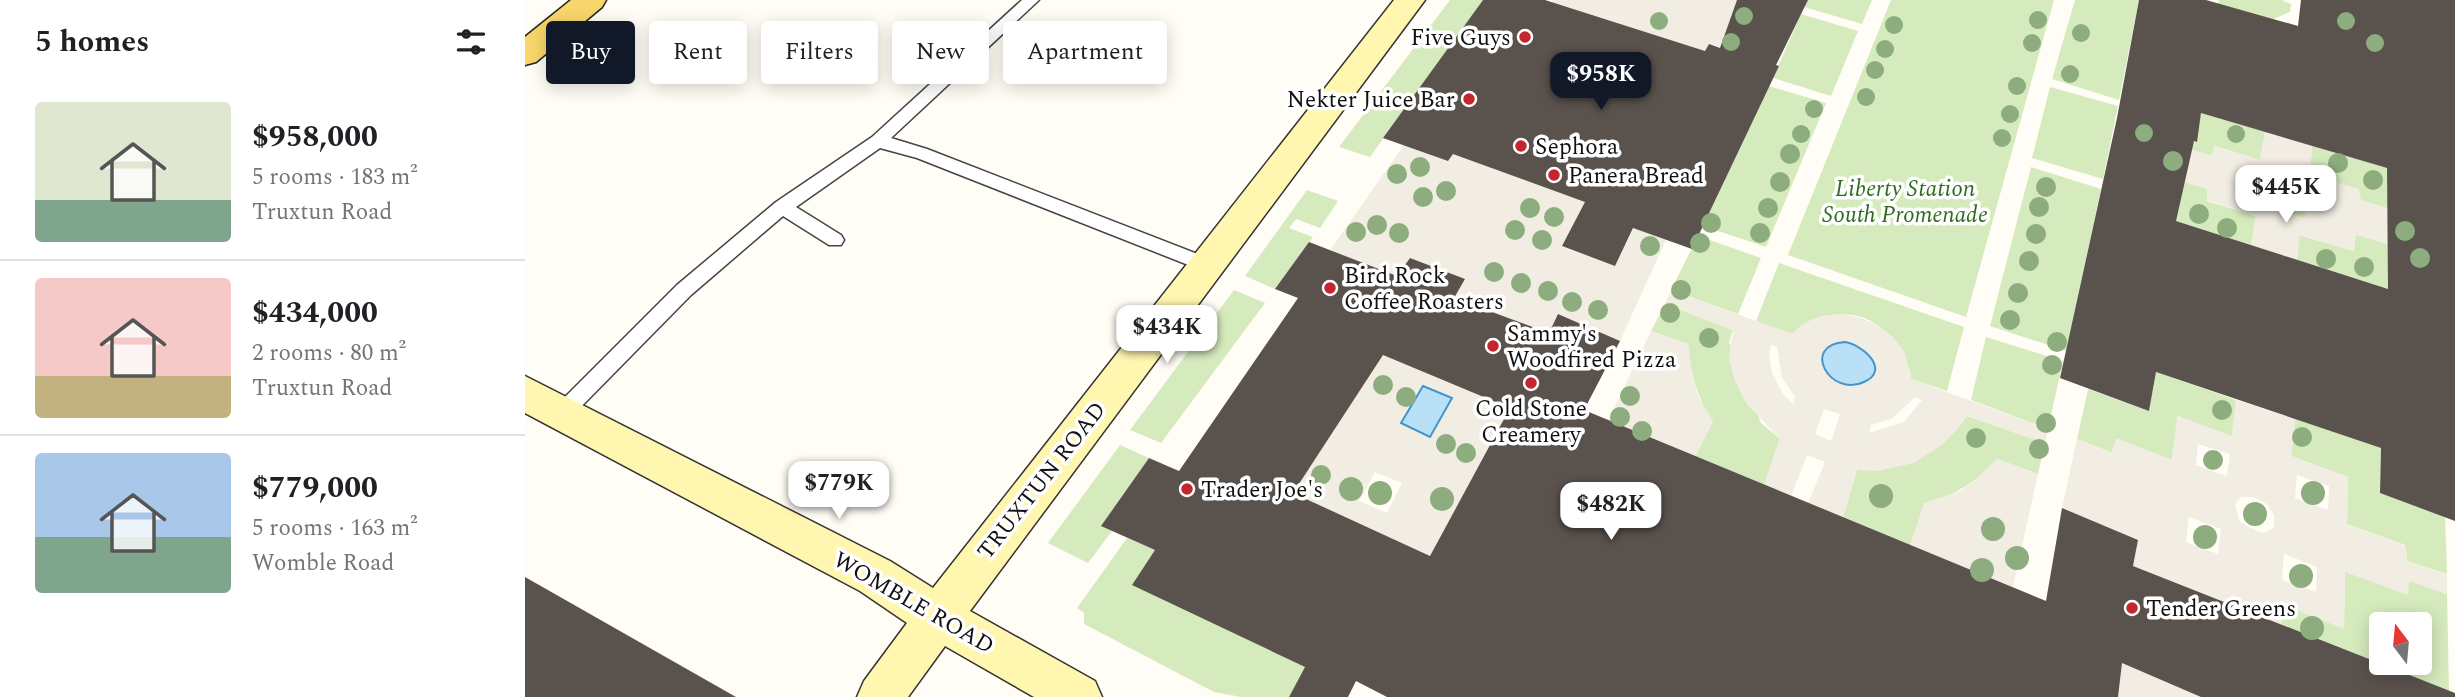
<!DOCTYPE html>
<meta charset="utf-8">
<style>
:root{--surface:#fff;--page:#f2f2f2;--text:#202124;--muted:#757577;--line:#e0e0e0;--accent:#111827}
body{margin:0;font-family:Spectral,serif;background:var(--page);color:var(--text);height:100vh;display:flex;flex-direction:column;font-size:26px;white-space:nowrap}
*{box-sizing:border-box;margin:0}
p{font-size:23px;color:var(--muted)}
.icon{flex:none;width:38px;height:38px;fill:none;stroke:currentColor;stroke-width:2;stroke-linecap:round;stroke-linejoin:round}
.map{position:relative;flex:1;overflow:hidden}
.drawer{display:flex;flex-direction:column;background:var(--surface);width:525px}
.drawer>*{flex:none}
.hud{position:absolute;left:21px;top:21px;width:665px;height:63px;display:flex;gap:14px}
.needle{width:46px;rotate:344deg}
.tools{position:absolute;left:1844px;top:612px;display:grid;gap:14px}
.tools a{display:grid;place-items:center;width:63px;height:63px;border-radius:7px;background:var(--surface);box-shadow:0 4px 18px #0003;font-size:35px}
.price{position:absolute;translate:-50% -60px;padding:0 16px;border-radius:14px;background:#fff;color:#222;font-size:23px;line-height:46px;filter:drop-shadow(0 2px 4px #0008)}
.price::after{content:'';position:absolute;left:50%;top:42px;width:21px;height:16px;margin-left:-10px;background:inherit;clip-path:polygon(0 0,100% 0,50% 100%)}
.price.active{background:var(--accent);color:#fff}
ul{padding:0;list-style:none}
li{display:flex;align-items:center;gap:21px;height:175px;padding:0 35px}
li+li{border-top:2px solid var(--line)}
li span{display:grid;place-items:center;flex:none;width:196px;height:140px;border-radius:7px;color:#555}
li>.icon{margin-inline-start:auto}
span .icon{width:84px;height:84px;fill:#fffc;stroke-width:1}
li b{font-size:30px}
h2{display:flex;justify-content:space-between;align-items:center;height:84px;padding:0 35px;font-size:30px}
.pill{padding:0 24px;border-radius:7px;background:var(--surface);box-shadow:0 4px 18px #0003;font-size:24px;line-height:63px}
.pill.active{background:var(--accent);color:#fff}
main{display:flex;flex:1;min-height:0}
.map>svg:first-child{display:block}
.green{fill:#d5ebbd;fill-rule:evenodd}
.plaza{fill:#f1ede2;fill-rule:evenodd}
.water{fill:#b9e0f7;stroke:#3f96cf;stroke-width:2}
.building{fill:#5a524d;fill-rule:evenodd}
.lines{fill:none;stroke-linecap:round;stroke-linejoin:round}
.lane-casing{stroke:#444;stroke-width:3}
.secondary-casing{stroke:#333;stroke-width:3}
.primary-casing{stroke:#222;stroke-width:3}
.lane{fill:#fff;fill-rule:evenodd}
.secondary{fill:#fff6b0;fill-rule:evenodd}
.primary{fill:#f9d66b;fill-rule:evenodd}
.tree{fill:#8dad7f}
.poi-dot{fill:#c4262e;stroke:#fff;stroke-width:2.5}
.labels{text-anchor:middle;stroke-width:7;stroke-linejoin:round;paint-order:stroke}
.poi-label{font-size:23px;fill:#111;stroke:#fff;text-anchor:start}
.park-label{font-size:23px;font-style:italic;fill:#2f6b1f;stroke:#fff}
.street-label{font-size:23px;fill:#111;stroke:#fff}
</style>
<main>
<section class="drawer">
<h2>5 homes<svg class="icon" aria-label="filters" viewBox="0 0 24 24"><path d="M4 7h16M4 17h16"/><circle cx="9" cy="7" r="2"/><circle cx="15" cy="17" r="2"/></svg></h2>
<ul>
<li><span style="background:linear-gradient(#dfe7d0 70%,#7fa58c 0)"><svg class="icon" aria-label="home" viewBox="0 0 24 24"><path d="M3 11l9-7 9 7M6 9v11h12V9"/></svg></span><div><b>$958,000</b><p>5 rooms · 183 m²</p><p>Truxtun Road</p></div></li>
<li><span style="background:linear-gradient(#f6c9c9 70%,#c2b280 0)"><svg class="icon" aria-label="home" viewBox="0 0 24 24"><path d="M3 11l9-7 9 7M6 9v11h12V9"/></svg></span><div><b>$434,000</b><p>2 rooms · 80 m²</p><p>Truxtun Road</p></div></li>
<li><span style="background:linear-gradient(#a9c7e8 60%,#7fa58c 0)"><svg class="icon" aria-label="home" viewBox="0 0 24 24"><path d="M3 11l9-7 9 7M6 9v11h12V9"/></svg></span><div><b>$779,000</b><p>5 rooms · 163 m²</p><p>Womble Road</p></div></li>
</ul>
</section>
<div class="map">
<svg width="1930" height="697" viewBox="0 0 1930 697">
<rect width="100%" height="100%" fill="#fffdf5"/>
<path class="green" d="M 925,0 L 958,0 L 845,157 L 814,147 Z
M 1283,0 L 1347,0 L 1337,24 L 1279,7 Z
M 1366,0 L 1529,0 L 1441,317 L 1263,255 Z
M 1550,0 L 1614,0 L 1594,100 L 1527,79 Z
M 1694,0 L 1757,0 L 1766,4 L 1765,12 L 1748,19 L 1693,4 Z
M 1276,14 L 1333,31 L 1306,96 L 1248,78 Z
M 1244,86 L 1301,103 L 1241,247 L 1178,226 Z
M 1525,87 L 1593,106 L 1578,179 L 1507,158 Z
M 1676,113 L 1740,132 L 1735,160 L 1690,146 L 1687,156 L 1626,138 L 1613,124 L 1671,142 Z
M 1787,146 L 1862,168 L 1862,199 L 1917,216 L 1916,225 L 1835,200 L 1785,175 Z
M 1506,167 L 1576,189 L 1541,351 L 1465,326 Z
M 1623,171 L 1683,189 L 1682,201 L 1731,216 L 1726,245 L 1651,221 Z
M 1736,171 L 1784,186 L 1780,218 L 1732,204 Z
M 782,190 L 813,201 L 795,228 L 771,219 L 764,228 L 788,237 L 750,289 L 720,276 Z
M 1830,234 L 1916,260 L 1863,289 L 1772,260 L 1774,235 L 1829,251 Z
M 1173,236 L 1236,258 L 1213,314 L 1146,290 Z
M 1254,263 L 1439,327 L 1422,391 L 1386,379 C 1386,367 1379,360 1372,351 C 1366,343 1360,330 1352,325 C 1327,306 1288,315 1267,334 L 1231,321 Z
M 709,290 L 740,303 L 636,443 L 605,430 Z
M 1140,304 L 1208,330 L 1204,342 L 1236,423 L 1255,439 L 1239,485 L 1170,457 L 1188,421 C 1171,397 1166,373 1163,344 L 1126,331 Z
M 1461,337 L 1538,361 L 1523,429 L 1446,400 Z
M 1631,372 L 1711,400 L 1707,437 L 1653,416 L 1647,460 L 1592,439 L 1587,453 L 1552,439 L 1563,389 L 1624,411 Z
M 1442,416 L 1520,443 L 1513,474 L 1472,459 C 1452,482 1429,496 1400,503 L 1385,545 L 1318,517 L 1332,470 C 1380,471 1414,455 1442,416 Z
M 1770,419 L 1856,448 L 1855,493 L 1920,517 L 1922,574 L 1882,561 L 1880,545 L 1822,524 L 1823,477 L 1766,456 Z
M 595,445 L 624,458 L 577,525 L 587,531 L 563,563 L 523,543 Z
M 602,538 L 630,550 L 608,584 L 780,667 L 764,697 L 716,697 L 689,692 L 559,624 L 559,613 L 552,608 Z
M 1820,571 L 1882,594 L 1883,580 L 1922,594 L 1924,691 L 1756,625 L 1759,605 L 1819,628 ZM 1857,625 L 1895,625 L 1895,663 L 1857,663 Z"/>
<path class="plaza" d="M 1028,0 L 1212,0 L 1210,6 L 1229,58 L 1184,44 L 1176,58 L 1171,48 L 1040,6 L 1021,10 Z
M 1740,132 L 1787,146 L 1785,175 L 1834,189 L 1836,200 L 1916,225 L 1916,260 L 1831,235 L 1829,251 L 1775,235 L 1772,260 L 1726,245 L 1731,216 L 1682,200 L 1682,189 L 1623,171 L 1625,137 L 1687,156 L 1689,146 L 1735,160 ZM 1736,172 L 1783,186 L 1780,218 L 1732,204 Z
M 934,144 L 1062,202 L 1037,247 L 1090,265 L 1109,228 L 1141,240 L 1095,341 L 1034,314 L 1024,333 L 929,298 L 939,279 L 885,258 L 872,276 L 805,250 L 879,145 Z
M 1146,290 L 1267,334 L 1279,323 L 1296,316 L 1314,314 L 1333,317 L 1353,325 L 1368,337 L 1380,353 L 1386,379 L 1523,429 L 1520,443 L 1442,416 L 1418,444 L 1389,463 L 1352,471 L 1332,470 L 1318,517 L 1283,503 L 1300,462 L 1282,455 L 1266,496 L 1239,485 L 1255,439 L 1221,403 L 1210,381 L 1204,359 L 1208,330 L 1140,304 ZM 1313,342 L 1336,347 L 1347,358 L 1349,366 L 1300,350 ZM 1246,345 L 1252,347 L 1257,378 L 1270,397 L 1268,404 L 1258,394 L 1247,373 L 1244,355 ZM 1390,397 L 1397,400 L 1379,422 L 1344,433 L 1346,425 L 1368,418 ZM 1299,409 L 1315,414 L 1306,441 L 1290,434 Z
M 764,316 L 985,408 L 905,556 L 768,493 ZM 850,472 L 877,483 L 862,513 L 834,501 Z
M 1126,331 L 1163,344 L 1168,379 L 1173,396 L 1188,421 L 1170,457 L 1083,421 Z
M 1711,400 L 1770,419 L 1766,456 L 1823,477 L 1822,524 L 1881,546 L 1882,561 L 1922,574 L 1922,594 L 1884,581 L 1883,595 L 1820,572 L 1819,629 L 1759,605 L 1756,625 L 1608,566 L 1613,540 L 1537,508 L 1552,439 L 1586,453 L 1591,439 L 1647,460 L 1652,416 L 1707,436 ZM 1673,444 L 1705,454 L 1702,476 L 1671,465 ZM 1772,475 L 1804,486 L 1803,510 L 1770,498 ZM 1716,497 L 1728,497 L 1742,504 L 1749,515 L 1749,527 L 1741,532 L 1734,532 L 1715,522 L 1710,505 ZM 1664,517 L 1696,529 L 1693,554 L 1661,542 ZM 1759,554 L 1792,567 L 1791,592 L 1757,580 Z
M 1472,459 L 1513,474 L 1488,587 L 1385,545 L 1399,503 L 1435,491 L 1450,480 Z
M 1597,663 L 1676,697 L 1593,697 Z"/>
<path class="water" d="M 1320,342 C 1338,345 1366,370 1339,382 C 1305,398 1275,345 1320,342 Z
M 898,386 L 927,398 L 905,437 L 876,423 Z"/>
<path class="building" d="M 958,0 L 1020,0 L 1180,51 L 1184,44 L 1195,48 L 1212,0 L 1283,0 L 1251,65 L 1254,66 L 1167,249 L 1108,228 L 1090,266 L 1037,246 L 1060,202 L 928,154 L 923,161 L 858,138 Z
M 1614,0 L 1681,0 L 1773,26 L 1776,0 L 1930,0 L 1930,521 L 1855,493 L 1856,448 L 1631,372 L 1624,411 L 1535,378 L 1592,118 ZM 1676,113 L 1862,168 L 1863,289 L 1651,221 L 1669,141 L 1672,142 Z
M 784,242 L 872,276 L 885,258 L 940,279 L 929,298 L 1024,333 L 1033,314 L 1095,341 L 1059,410 L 1521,601 L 1537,508 L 1613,540 L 1608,566 L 1930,693 L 1930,697 L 1676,697 L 1597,663 L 1593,697 L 862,697 L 831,681 L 823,697 L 764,697 L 780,667 L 607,585 L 630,550 L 576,526 L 624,458 L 654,471 L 773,298 L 750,289 ZM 858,355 L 985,408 L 905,556 L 768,493 Z
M 0,577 L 211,697 L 0,697 Z"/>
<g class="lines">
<g class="lane-casing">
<path id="lane" d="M 497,0 L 514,0 L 366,138 L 402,149 L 688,260 L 691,265 L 688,270 L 682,272 L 676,270 L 392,158 L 355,148 L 271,207 L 316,235 L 319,240 L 316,245 L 304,245 L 258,216 L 166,295 L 44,419 L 37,422 L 30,419 L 27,413 L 30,407 L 152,285 L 251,202 L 347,137 Z"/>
</g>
<g class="secondary-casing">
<path id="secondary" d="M 869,0 L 900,0 L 445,611 L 570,681 L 577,697 L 509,697 L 420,646 L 383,697 L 332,697 L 339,681 L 382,623 L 335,591 L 0,413 L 0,376 L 365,561 L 408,588 Z"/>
</g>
<g class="primary-casing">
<path id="primary" d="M 46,0 L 81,0 L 77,7 L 11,62 L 0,65 L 0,37 Z"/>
</g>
<use href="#lane" class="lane"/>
<use href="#secondary" class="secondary"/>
<use href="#primary" class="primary"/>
</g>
<g class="tree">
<circle cx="1219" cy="16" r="9"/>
<circle cx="1513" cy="20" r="9"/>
<circle cx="1134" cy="21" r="9"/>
<circle cx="1821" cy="21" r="9"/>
<circle cx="1369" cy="25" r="9"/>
<circle cx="1556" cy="33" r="9"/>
<circle cx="1206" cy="42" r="9"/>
<circle cx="1507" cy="43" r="9"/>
<circle cx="1850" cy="43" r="9"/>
<circle cx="1360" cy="49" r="9"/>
<circle cx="1350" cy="70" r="9"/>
<circle cx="1545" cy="74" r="9"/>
<circle cx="1492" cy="86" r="9"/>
<circle cx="1341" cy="97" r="9"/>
<circle cx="1289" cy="109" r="9"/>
<circle cx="1485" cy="114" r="9"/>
<circle cx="1619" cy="133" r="9"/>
<circle cx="1276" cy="134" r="9"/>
<circle cx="1711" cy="134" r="9"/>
<circle cx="1477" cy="138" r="9"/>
<circle cx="1265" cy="154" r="10"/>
<circle cx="1648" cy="161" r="10"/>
<circle cx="1813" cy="163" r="10"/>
<circle cx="895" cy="167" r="10"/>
<circle cx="872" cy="174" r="10"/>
<circle cx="1848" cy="180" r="10"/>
<circle cx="1255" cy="182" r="10"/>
<circle cx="1521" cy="187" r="10"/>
<circle cx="921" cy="191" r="10"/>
<circle cx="1757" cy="194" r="10"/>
<circle cx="898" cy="197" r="10"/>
<circle cx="1514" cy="207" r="10"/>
<circle cx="1005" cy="208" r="10"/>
<circle cx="1243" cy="208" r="10"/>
<circle cx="1674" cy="214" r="10"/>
<circle cx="1029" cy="217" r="10"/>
<circle cx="1186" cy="223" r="10"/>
<circle cx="852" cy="225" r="10"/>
<circle cx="1702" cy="228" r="10"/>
<circle cx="990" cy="230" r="10"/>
<circle cx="1880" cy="231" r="10"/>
<circle cx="831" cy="232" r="10"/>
<circle cx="874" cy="233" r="10"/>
<circle cx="1235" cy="233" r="10"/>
<circle cx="1511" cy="234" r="10"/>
<circle cx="1017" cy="240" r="10"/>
<circle cx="1175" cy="243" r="10"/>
<circle cx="1125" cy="246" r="10"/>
<circle cx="1895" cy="258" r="10"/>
<circle cx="1801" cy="259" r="10"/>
<circle cx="1504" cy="261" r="10"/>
<circle cx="1839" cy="267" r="10"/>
<circle cx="969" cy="272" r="10"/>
<circle cx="996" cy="283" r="10"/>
<circle cx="1156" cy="290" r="10"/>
<circle cx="1023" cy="291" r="10"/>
<circle cx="1493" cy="293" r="10"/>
<circle cx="1047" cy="302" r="10"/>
<circle cx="1073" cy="310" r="10"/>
<circle cx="1145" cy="313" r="10"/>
<circle cx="1485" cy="320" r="10"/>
<circle cx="1184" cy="338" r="10"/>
<circle cx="1532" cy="342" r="10"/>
<circle cx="1527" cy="365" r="10"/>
<circle cx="858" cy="385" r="10"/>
<circle cx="1105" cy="396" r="10"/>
<circle cx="881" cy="397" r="10"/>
<circle cx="1697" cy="410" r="10"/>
<circle cx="1095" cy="417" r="10"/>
<circle cx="1521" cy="423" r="10"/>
<circle cx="1117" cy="431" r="10"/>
<circle cx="1777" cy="437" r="10"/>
<circle cx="1451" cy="438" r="10"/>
<circle cx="921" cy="444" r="10"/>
<circle cx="1514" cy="449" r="10"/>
<circle cx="941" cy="453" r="10"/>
<circle cx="1688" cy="460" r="10"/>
<circle cx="796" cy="475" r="10"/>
<circle cx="826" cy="489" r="12"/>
<circle cx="855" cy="493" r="12"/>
<circle cx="1788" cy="493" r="12"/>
<circle cx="1356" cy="496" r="12"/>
<circle cx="917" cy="499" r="12"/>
<circle cx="1730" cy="514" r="12"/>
<circle cx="1468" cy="529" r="12"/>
<circle cx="1680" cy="537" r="12"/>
<circle cx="1492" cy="558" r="12"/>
<circle cx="1457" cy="570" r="12"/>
<circle cx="1776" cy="576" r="12"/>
<circle cx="1787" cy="628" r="12"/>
</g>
<g class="poi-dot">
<circle cx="1000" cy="37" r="7"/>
<circle cx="944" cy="99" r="7"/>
<circle cx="996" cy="146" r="7"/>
<circle cx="1029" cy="175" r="7"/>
<circle cx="805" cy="288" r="7"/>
<circle cx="968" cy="346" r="7"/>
<circle cx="1006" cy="383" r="7"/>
<circle cx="662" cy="489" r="7"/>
<circle cx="1607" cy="608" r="7"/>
</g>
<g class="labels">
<g class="poi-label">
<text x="986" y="45" text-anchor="end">Five Guys</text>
<text x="930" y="107" text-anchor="end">Nekter Juice Bar</text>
<text x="1010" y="154">Sephora</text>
<text x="1043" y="183">Panera Bread</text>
<text x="819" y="283">Bird Rock<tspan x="819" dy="26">Coffee Roasters</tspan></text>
<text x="982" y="341">Sammy's<tspan x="982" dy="26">Woodfired Pizza</tspan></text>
<text x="1006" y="416" text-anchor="middle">Cold Stone<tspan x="1006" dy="26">Creamery</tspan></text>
<text x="676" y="497">Trader Joe's</text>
<text x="1621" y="616">Tender Greens</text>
</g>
<g class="park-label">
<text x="1380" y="196">Liberty Station<tspan x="1380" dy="26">South Promenade</tspan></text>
</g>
<g class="street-label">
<text transform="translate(516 480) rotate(-52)" y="8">TRUXTUN ROAD</text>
<text transform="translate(389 602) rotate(30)" y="8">WOMBLE ROAD</text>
</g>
</g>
</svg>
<div class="tools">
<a><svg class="needle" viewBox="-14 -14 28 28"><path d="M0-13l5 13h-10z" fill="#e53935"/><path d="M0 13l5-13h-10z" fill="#757577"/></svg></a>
</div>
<b class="price active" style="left:1076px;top:112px">$958K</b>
<b class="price" style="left:1761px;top:225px">$445K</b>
<b class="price" style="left:642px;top:365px">$434K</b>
<b class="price" style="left:314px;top:521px">$779K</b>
<b class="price" style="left:1086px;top:542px">$482K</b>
<div class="hud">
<a class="pill active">Buy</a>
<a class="pill">Rent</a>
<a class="pill">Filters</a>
<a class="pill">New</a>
<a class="pill">Apartment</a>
</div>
</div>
</main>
